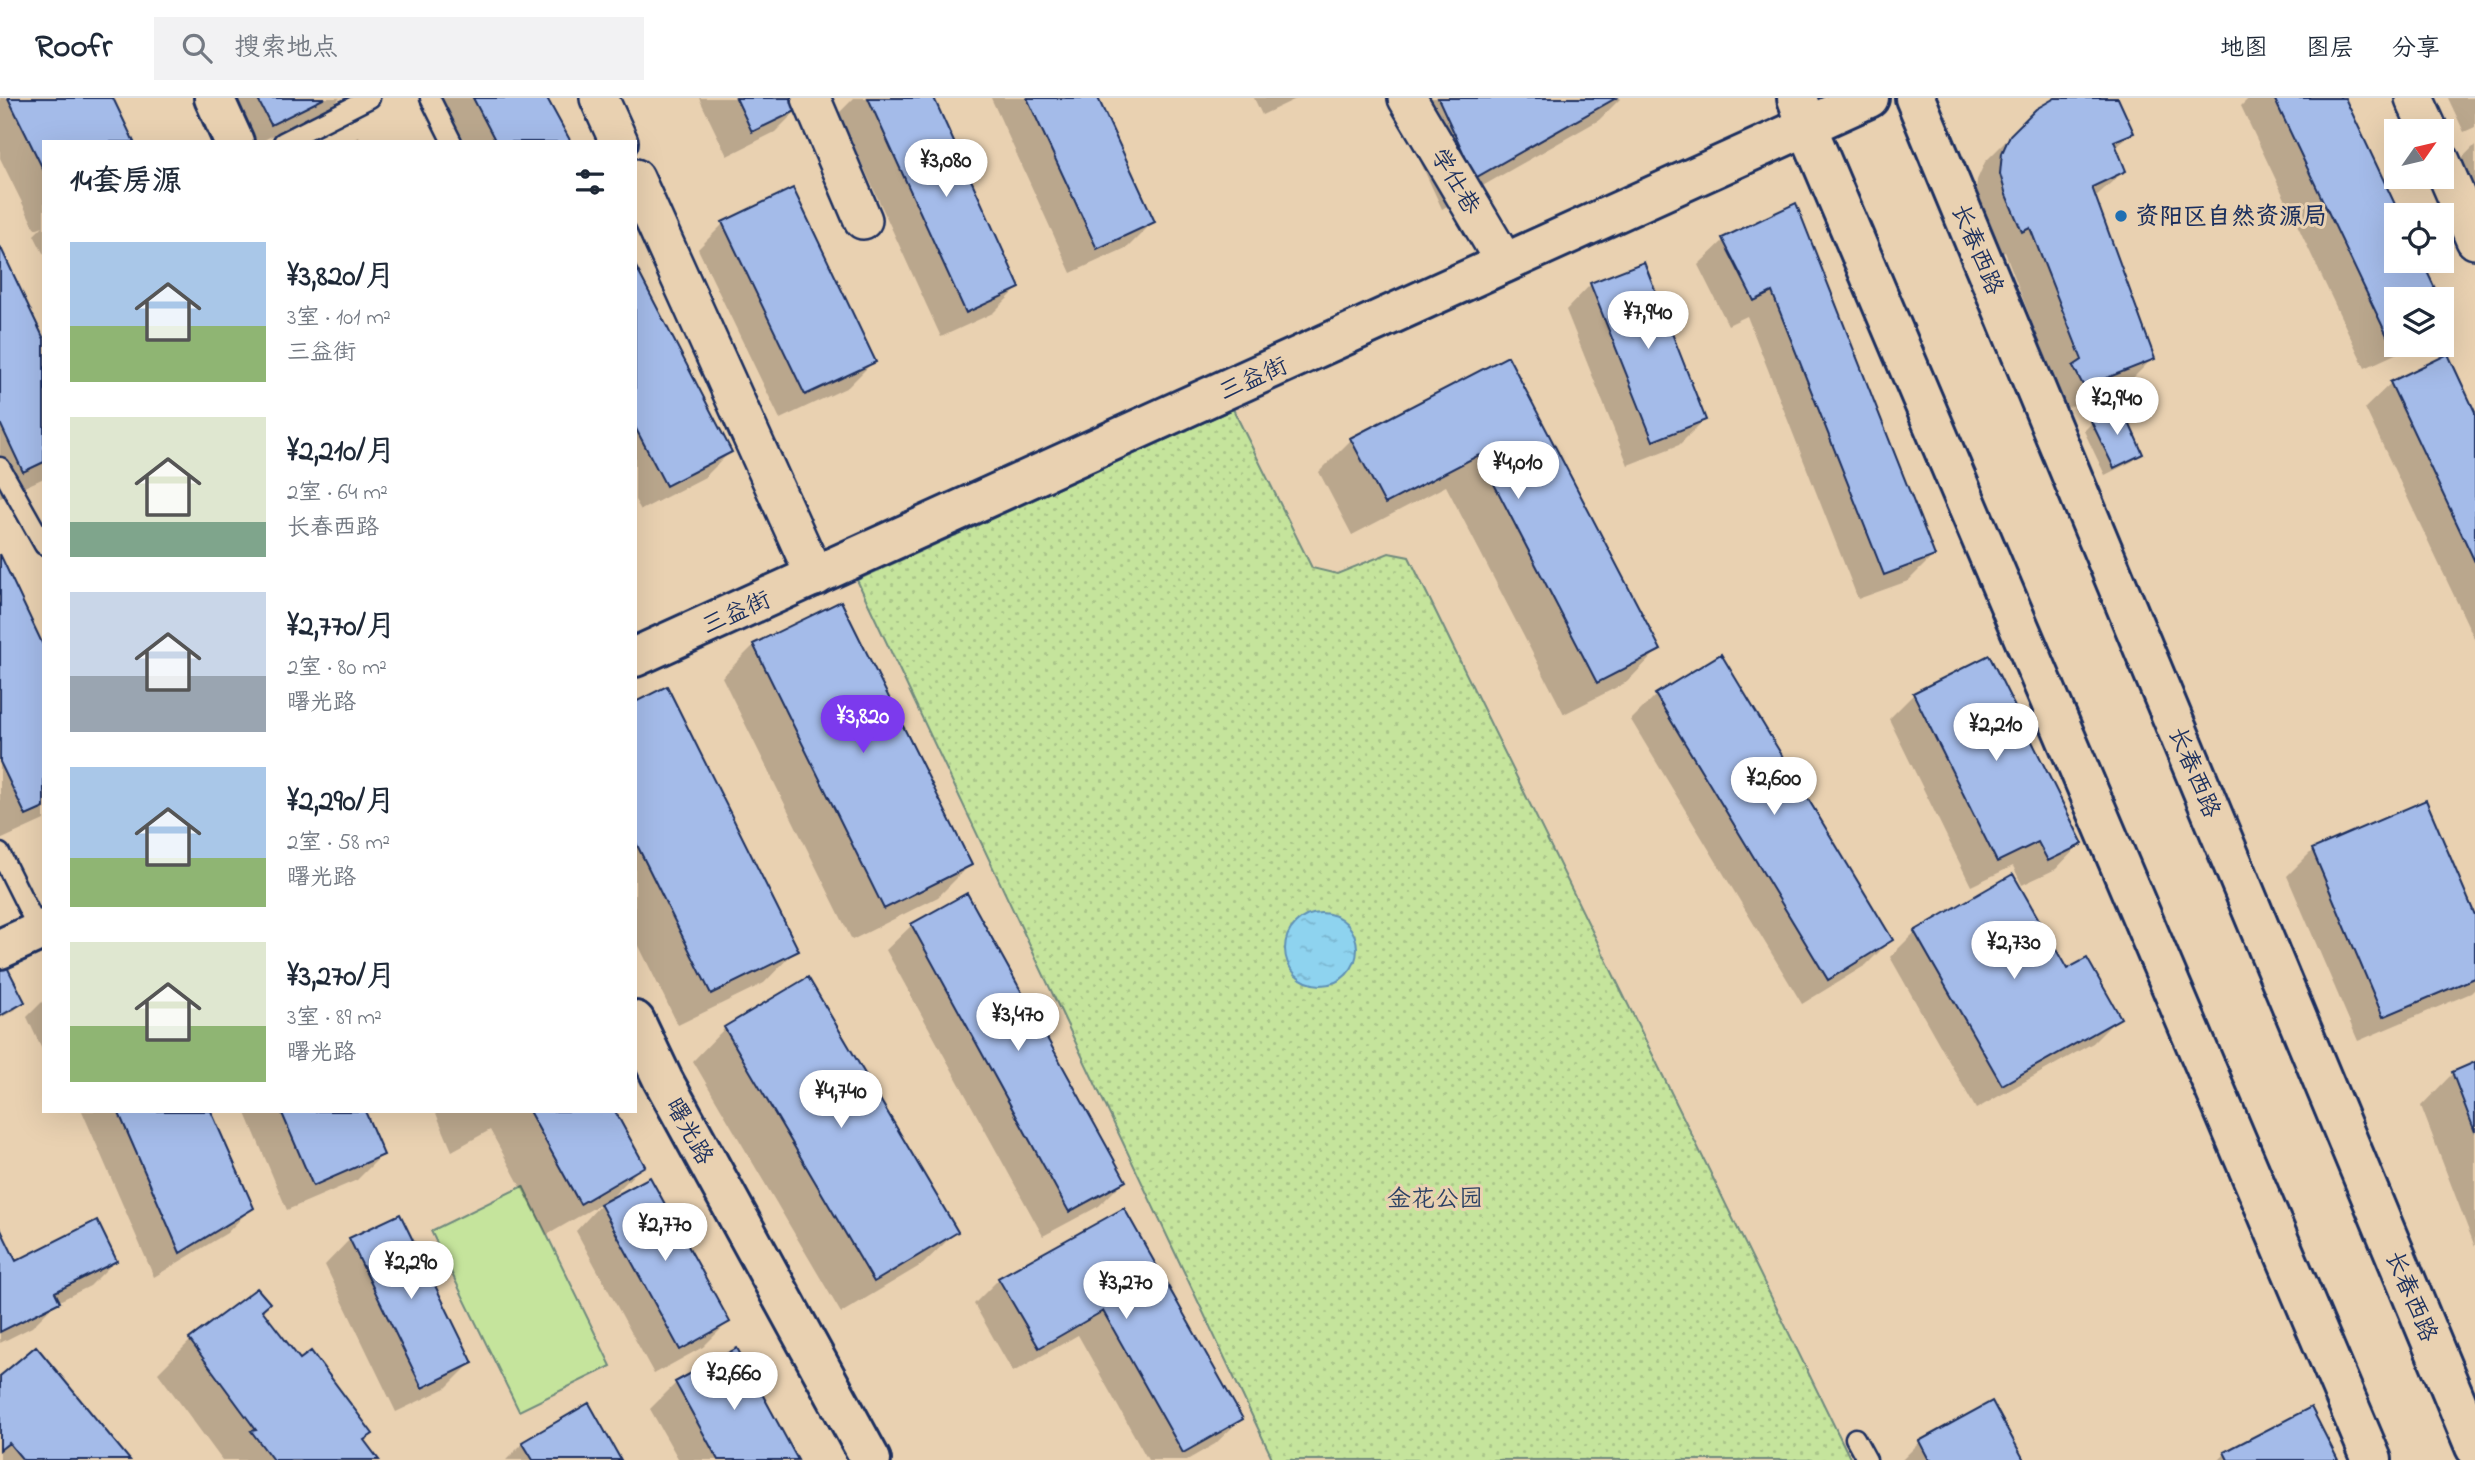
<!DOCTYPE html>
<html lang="zh">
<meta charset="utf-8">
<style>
:root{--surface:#fff;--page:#f2f2f3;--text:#1f2937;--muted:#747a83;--line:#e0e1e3;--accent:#7c3aed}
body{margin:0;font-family:"Indie Flower","LXGW WenKai TC",sans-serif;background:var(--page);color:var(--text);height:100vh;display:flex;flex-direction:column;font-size:26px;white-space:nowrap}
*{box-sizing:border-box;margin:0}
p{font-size:23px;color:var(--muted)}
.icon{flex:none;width:38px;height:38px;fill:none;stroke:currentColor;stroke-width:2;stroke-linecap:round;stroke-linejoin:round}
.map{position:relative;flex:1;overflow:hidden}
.details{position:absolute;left:42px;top:42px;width:595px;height:973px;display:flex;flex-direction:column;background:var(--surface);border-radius:0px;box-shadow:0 7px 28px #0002}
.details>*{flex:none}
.needle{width:46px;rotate:56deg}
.controls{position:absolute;left:2384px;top:21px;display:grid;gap:14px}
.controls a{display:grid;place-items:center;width:70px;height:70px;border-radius:0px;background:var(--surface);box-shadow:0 7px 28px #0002;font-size:35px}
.price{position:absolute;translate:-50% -60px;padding:0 16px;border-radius:24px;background:#fff;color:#222;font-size:23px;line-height:46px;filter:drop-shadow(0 2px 4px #0008)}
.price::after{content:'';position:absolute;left:50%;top:42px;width:21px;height:16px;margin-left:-10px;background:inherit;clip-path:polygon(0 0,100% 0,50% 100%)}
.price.on{background:var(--accent);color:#fff}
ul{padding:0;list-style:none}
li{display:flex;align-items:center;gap:21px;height:175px;padding:0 28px}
li span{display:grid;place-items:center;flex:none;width:196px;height:140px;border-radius:0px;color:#555}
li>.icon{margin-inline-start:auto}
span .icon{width:84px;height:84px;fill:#fffc;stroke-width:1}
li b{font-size:30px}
h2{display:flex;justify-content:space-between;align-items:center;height:84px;padding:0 28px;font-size:30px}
header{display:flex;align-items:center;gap:42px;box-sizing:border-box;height:98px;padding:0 35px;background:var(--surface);border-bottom:2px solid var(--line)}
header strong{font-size:33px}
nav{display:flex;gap:38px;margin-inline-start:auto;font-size:24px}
.search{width:490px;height:63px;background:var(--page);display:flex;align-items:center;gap:18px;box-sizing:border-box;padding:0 24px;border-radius:0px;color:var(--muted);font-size:26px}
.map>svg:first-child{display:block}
.park{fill:url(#park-dots);stroke:#708a7d;stroke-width:2}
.garden{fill:#c5e49c;stroke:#708a7d;stroke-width:2}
.water{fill:url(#water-ripples);stroke:#6091b5;stroke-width:2}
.shadow{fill:#0003}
.building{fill:#a4bbe9;stroke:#1b2f5e;stroke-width:2}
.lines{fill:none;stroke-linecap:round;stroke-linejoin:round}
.service-casing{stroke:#1b2f5e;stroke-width:23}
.minor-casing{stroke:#1b2f5e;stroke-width:42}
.tertiary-casing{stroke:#1b2f5e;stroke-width:44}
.secondary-casing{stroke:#1b2f5e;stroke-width:44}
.service{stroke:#e9d1b1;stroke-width:18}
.minor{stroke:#e9d1b1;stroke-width:37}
.tertiary{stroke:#e9d1b1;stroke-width:38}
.secondary{stroke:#e9d1b1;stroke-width:38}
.poi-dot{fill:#1f6fb2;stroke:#e9d1b1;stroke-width:2.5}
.labels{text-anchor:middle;stroke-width:6;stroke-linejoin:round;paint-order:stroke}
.street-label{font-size:24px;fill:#1b2f5e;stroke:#e9d1b1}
.poi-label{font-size:24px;font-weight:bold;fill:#1b2f5e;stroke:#e9d1b1;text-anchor:start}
.park-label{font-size:24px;fill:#2c4164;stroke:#e9d1b1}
</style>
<header>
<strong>Roofr</strong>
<div class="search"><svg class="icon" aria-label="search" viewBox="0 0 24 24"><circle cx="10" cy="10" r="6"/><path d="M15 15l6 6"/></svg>搜索地点</div>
<nav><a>地图</a><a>图层</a><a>分享</a></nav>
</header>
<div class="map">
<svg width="2475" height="1362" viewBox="0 0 2475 1362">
<defs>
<pattern id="park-dots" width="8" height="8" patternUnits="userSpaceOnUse" patternTransform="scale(1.75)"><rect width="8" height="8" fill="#c5e49c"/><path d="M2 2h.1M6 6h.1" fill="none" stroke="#a9c489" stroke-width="1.8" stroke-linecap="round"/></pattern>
<pattern id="water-ripples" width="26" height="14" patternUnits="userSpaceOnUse" patternTransform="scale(1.75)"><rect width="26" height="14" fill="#8ed3ef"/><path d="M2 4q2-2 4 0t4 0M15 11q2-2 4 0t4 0" fill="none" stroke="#7ab5cf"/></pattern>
</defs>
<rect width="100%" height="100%" fill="#e9d1b1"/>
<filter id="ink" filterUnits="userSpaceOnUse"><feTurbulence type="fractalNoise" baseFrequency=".0143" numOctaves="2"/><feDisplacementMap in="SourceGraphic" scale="14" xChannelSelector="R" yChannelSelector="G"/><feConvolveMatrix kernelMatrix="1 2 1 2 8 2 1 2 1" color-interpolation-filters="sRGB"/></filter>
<g filter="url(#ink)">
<path class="park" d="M 1233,311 L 1312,470 L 1337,476 L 1389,455 L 1409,459 L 1851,1362 L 1273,1362 L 857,482 Z"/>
<path class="garden" d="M 523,1088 L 611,1268 L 519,1313 L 431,1133 Z"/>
<path class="water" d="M1285 851a36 36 0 1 1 72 0a36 36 0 1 1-72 0Z"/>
<path class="shadow" d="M 0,0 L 111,0 L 44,44 L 44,157 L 34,137 L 43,128 L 35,131 L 0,60 Z
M 220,0 L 340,0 L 334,6 L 260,44 L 241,44 Z
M 435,0 L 545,0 L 569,44 L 458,44 Z
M 699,0 L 795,0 L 800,9 L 775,34 L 727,58 Z
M 854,0 L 932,0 L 1018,190 L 993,215 L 941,239 L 839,15 Z
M 991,0 L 1096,0 L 1153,124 L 1128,149 L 1071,175 Z
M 1254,0 L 1298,0 L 1262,17 Z
M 1391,0 L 1621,0 L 1599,22 L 1442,111 Z
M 2060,0 L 2116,0 L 2132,34 L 2115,51 L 2124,73 L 2094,100 L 2153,260 L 2128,285 L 2059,313 L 2049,295 L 2056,287 L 2005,154 L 1996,158 L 1975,102 L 1977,82 L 1985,64 L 2037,12 Z
M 2249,0 L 2343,0 L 2398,117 L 2396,117 L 2396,163 L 2420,163 L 2438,201 L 2396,201 L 2396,247 L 2415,247 L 2365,270 L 2241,8 Z
M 2448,0 L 2475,0 L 2475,29 L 2464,34 Z
M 359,39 L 361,44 L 349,44 Z
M 2475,47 L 2475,89 L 2462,60 Z
M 1795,108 L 1933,458 L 1908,483 L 1858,501 L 1747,218 L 1728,227 L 1698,167 L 1724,142 Z
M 723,126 L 874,263 L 848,289 L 780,321 L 698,151 Z
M 0,152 L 44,246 L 44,380 L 0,400 Z
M 635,171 L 730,354 L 705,379 L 641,412 L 635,402 Z
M 1591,186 L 1704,322 L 1679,347 L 1628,367 L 1566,212 Z
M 2441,208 L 2446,219 L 2441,224 Z
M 1508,261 L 1659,551 L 1627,584 L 1564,616 L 1446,388 L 1352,437 L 1319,374 L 1351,342 Z
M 2391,285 L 2475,318 L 2475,542 L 2365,310 Z
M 2092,325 L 2141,355 L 2133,363 L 2105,377 L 2084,333 Z
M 0,460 L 44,553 L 44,722 L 0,742 Z
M 754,547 L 970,767 L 938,799 L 852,842 L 722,579 Z
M 1914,596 L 2081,745 L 2056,771 L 2022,787 L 2013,768 L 1971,788 L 1889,621 Z
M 1656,597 L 1891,842 L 1866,867 L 1802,906 L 1631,622 Z
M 635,606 L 796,852 L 764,885 L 678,927 L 635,840 Z
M 2313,752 L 2475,821 L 2475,891 L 2471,895 L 2358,943 L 2287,778 Z
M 967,797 L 1124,1083 L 1099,1108 L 1043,1138 L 886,852 L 912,827 Z
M 1915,834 L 2067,873 L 2119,919 L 2093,945 L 1976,1011 L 1890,859 Z
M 0,872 L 23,904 L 15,912 L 0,920 Z
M 44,902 L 44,956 L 27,919 Z
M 725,930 L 956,1134 L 923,1166 L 841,1215 L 693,963 Z
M 2475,966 L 2475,1149 L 2421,1008 L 2453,975 Z
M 82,1013 L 209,1013 L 252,1109 L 227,1135 L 154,1179 Z
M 245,1013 L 364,1013 L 382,1057 L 357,1082 L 287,1112 Z
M 435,1013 L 613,1013 L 643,1067 L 608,1103 L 728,1224 L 703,1249 L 654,1276 L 576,1133 L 602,1105 L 547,1137 L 490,1032 L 452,1053 Z
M 1123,1112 L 1241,1321 L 1215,1346 L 1187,1362 L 1148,1362 L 1078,1237 L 1013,1274 L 974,1206 L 999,1181 Z
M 0,1134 L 16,1166 L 115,1163 L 90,1188 L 57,1204 L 32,1229 L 0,1245 Z
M 350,1141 L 471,1265 L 446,1290 L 396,1314 L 325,1167 Z
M 260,1212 L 300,1263 L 370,1336 L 363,1343 L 377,1362 L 222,1362 L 158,1275 L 190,1243 Z
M 736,1252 L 796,1362 L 679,1362 L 650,1311 L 676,1285 Z
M 0,1280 L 128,1362 L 0,1362 Z
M 1920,1344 L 2022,1362 L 1902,1362 Z
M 523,1345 L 619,1362 L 506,1362 Z
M 2225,1356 L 2336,1362 L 2219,1362 Z"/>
<path class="building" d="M 8,0 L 113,0 L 134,44 L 44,44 L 44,73 Z
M 257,0 L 325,0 L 271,27 Z
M 473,0 L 547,0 L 571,44 L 496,44 Z
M 736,0 L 797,0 L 802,10 L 752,34 Z
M 868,0 L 934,0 L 1020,190 L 966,215 Z
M 1027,0 L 1098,0 L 1155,124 L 1097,151 Z
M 1438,0 L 1616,0 L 1475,80 Z
M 2055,0 L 2118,0 L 2134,35 L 2114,43 L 2126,73 L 2092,89 L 2155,261 L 2084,289 L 2073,268 L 2082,262 L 2030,130 L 2022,134 L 2006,97 L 2000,76 L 2002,55 L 2010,37 L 2036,11 Z
M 2274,0 L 2345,0 L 2400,117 L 2396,117 L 2396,163 L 2422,163 L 2440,201 L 2396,201 L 2396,244 L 2391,246 Z
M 793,90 L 876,264 L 805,297 L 722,124 Z
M 1796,105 L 1935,458 L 1884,477 L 1772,194 L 1754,203 L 1722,140 Z
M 0,148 L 44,241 L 44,364 L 23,374 L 0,325 Z
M 1644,164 L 1706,322 L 1653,343 L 1590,185 Z
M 635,167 L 732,354 L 666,388 L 635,329 Z
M 2448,256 L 2475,314 L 2475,464 L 2390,284 Z
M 1508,258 L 1661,552 L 1597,585 L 1479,357 L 1385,406 L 1350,340 Z
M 2122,309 L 2143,356 L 2114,370 L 2091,323 Z
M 0,456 L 44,549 L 44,710 L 26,718 L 0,664 Z
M 841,503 L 972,767 L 884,811 L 753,546 Z
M 1721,556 L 1893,842 L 1828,882 L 1655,596 Z
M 1989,557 L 2083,746 L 2048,763 L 2038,744 L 1997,764 L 1913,595 Z
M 667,588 L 799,853 L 711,896 L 635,743 L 635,604 Z
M 2426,702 L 2475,817 L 2475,880 L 2383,919 L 2312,751 Z
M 2013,776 L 2067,871 L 2087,860 L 2121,920 L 2002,987 L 1914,833 Z
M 967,795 L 1126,1083 L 1069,1114 L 911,826 Z
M 6,867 L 25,904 L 0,918 L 0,870 Z
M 808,879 L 958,1134 L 874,1184 L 724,929 Z
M 2475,964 L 2475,1034 L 2452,974 Z
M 118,1013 L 211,1013 L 254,1110 L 180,1155 Z
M 281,1013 L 365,1013 L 384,1057 L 313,1088 Z
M 529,1013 L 615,1013 L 645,1068 L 580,1106 Z
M 650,1079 L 730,1224 L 680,1252 L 600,1106 Z
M 1124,1110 L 1243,1321 L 1183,1355 L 1103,1213 L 1039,1250 L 998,1180 Z
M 400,1116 L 473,1265 L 422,1290 L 349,1140 Z
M 97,1122 L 117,1163 L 55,1194 L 60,1204 L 0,1234 L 0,1130 L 16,1163 Z
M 257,1190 L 270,1205 L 262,1212 L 300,1261 L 311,1253 L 373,1336 L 364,1342 L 379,1362 L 273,1362 L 251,1333 L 256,1332 L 189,1241 Z
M 36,1248 L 130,1362 L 23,1362 L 9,1345 L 0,1352 L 0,1278 Z
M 737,1250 L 798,1362 L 718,1362 L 675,1284 Z
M 1992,1303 L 2024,1362 L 1929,1362 L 1919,1343 Z
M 589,1305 L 621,1362 L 533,1362 L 522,1344 Z
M 2311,1309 L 2338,1362 L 2228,1362 L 2224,1354 Z"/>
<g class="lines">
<g class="service-casing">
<path id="service" d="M 430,0 L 452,44
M 283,44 L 370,0
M 0,369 L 44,447
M 0,755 L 39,833
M 1855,1340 L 1867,1362"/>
</g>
<g class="minor-casing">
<path id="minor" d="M 599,0 L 619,44
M 811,0 L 863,122
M 1407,0 L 1505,165
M 2414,0 L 2429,33
M 2441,63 L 2475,142
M 635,80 L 815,479"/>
</g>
<g class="tertiary-casing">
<path id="tertiary" d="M 214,0 L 234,44
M 635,559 L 1869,0
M 0,851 L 44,831
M 635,923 L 663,982 L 871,1362"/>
</g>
<g class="secondary-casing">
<path id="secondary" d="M 1797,0 L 1807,29 L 2372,1362
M 1915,0 L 2475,1349"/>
</g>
<use href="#service" class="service"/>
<use href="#minor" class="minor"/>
<use href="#tertiary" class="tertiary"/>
<use href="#secondary" class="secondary"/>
</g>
</g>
<circle class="poi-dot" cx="2121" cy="118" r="7"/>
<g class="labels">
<g class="street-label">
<text transform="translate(1456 83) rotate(59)" y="8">学仕巷</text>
<text transform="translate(1978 151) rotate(67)" y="8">长春西路</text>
<text transform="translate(1253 280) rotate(-24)" y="8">三益街</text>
<text transform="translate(736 514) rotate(-24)" y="8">三益街</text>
<text transform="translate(2195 674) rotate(67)" y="8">长春西路</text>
<text transform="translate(690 1033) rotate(61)" y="8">曙光路</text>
<text transform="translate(2412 1198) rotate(67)" y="8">长春西路</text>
</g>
<g class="poi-label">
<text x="2135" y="126">资阳区自然资源局</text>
</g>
<g class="park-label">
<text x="1435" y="1108">金花公园</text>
</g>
</g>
</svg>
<div class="controls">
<a><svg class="needle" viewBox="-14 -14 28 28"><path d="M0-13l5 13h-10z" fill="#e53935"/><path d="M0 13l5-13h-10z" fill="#747a83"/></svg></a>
<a><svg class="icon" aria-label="locate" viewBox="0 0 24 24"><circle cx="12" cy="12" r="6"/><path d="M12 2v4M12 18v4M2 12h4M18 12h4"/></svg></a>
<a><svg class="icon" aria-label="layers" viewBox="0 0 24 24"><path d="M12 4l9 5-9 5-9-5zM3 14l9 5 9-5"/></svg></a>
</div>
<b class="price" style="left:946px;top:101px">¥3,080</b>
<b class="price" style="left:1648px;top:253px">¥7,940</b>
<b class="price" style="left:2117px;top:339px">¥2,940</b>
<b class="price" style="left:1518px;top:403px">¥4,010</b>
<b class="price on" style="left:863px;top:657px">¥3,820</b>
<b class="price" style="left:1996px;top:665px">¥2,210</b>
<b class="price" style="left:1774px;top:719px">¥2,600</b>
<b class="price" style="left:2014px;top:883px">¥2,730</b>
<b class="price" style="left:1018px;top:955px">¥3,470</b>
<b class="price" style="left:841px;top:1032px">¥4,740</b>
<b class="price" style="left:665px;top:1165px">¥2,770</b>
<b class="price" style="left:411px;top:1203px">¥2,290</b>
<b class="price" style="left:1126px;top:1223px">¥3,270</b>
<b class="price" style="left:734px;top:1314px">¥2,660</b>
<section class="details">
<h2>14套房源<svg class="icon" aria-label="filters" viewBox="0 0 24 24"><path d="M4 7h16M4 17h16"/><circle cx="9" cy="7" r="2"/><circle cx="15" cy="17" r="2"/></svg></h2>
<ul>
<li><span style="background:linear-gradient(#a9c7e8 60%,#8fb573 0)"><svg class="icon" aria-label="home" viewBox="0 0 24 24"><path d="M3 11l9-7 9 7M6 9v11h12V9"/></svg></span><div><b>¥3,820/月</b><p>3室 · 101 m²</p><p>三益街</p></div></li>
<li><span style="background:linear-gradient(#dfe7d0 75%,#7fa58c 0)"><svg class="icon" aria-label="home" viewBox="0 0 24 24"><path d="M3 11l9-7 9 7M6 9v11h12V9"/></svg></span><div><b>¥2,210/月</b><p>2室 · 64 m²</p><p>长春西路</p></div></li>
<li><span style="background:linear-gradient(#c9d6e8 60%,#9aa5b1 0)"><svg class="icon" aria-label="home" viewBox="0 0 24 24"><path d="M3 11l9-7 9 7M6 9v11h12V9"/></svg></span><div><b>¥2,770/月</b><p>2室 · 80 m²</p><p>曙光路</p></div></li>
<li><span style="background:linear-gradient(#a9c7e8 65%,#8fb573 0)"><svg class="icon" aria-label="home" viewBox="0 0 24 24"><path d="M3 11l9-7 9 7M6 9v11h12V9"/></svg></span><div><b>¥2,290/月</b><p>2室 · 58 m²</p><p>曙光路</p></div></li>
<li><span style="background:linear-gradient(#dfe7d0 60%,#8fb573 0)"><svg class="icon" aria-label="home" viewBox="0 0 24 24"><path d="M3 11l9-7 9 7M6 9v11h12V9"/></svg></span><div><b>¥3,270/月</b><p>3室 · 89 m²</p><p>曙光路</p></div></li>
</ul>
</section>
</div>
